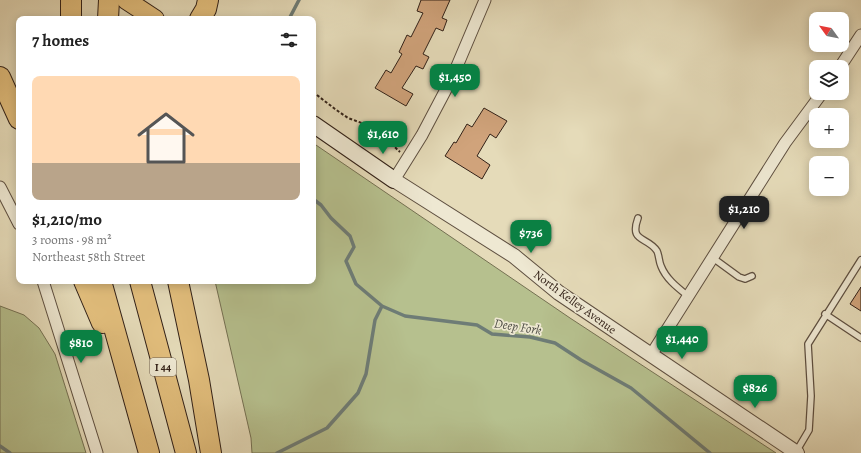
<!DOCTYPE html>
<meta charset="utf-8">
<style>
:root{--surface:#fff;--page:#f6f6f6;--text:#222;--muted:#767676;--accent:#0b8043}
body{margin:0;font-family:Alegreya,serif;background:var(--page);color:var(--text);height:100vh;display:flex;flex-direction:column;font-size:15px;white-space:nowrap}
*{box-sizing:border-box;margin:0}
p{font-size:13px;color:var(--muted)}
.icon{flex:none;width:22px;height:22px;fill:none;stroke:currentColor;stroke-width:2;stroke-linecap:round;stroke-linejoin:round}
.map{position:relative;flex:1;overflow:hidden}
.details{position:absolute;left:16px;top:16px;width:300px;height:268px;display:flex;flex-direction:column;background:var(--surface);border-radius:8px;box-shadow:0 2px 10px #0003}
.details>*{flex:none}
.needle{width:26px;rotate:303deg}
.buttons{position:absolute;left:809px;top:12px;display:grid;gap:8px}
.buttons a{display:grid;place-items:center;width:40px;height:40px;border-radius:8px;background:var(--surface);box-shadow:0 2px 10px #0003;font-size:20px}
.price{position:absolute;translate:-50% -34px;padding:0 9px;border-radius:8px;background:var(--accent);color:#fff;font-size:13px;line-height:26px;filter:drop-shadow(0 1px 2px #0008)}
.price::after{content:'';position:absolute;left:50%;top:24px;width:12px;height:9px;margin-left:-6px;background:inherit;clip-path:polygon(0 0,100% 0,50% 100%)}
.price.current{background:#222;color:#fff}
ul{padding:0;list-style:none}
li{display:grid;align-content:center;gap:8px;height:212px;padding:0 16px}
li span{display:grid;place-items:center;height:124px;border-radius:8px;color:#555}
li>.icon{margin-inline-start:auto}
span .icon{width:72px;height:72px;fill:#fffc;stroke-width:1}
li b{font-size:17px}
h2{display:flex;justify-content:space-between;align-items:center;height:48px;padding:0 16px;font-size:17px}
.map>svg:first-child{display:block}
.green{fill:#b6c08e;stroke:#747052}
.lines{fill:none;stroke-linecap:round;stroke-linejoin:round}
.stream{stroke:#6e7c76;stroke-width:3.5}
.building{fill:#d0a37b;stroke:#312017}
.service-casing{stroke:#5e4f40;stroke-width:8}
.minor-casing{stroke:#5e4f40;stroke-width:13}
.tertiary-casing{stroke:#5e4f40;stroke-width:16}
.secondary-casing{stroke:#312017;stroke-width:18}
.primary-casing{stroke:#312017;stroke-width:20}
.motorway-casing{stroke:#312017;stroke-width:22}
.path{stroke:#312017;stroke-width:2;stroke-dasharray:3 2;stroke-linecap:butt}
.service{stroke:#eee8d2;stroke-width:5.5}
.minor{stroke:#eee8d2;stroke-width:11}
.tertiary{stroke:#eee8d2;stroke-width:14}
.secondary{stroke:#eee8d2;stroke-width:16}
.primary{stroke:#e2be7c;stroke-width:18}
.motorway{stroke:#e2be7c;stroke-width:20}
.labels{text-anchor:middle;stroke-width:3.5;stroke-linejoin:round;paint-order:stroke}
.shield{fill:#eee8d2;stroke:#6a5c4f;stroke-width:1}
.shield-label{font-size:11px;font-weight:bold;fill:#312017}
.street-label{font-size:12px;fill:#312017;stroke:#eee8d2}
.water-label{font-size:13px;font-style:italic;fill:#4f4e46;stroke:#eee8d2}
</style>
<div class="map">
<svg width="861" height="453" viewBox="0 0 861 453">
<rect width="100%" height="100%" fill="#e5dbb9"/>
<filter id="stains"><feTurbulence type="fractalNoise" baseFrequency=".005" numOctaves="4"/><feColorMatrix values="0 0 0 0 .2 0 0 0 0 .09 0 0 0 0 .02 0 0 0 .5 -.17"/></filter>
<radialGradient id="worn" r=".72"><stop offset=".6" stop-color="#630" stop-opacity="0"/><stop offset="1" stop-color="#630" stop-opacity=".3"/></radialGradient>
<path class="green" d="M 313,143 L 570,318 L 776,453 L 252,453 L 251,438 L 215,281 L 313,281 Z
M 0,306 L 24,315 L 39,328 L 55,354 L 86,453 L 0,453 Z"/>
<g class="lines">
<path class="stream" d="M 289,19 L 299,0
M 313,199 L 321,205 L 331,218 L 350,236 L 354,247 L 346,261 L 356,284 L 382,306 L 405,316 L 477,325 L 492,334 L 530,337 L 555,343 L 581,360 L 631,388 L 710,453
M 0,446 L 10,453
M 277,453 L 327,428 L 358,393 L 366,374 L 375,320 L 382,306"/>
</g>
<path class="building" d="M 421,0 L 450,0 L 442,18 L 447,20 L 443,31 L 436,28 L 423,54 L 429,57 L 423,69 L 416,66 L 402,88 L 413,94 L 406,106 L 375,88 L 386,70 L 391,73 L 402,54 L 399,52 L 407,35 L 411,37 L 423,13 L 417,11 Z
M 484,108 L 507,121 L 496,138 L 490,134 L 477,156 L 490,165 L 482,179 L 445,156 L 454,142 L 456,143 L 467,124 L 472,127 Z
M 861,287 L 861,311 L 850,304 Z"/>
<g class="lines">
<g class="service-casing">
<path id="service" d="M 638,218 C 629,243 647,236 657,251 C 659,255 659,262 661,266 C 666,279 678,288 688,296
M 713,258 L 739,277 L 745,279 L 752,276
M 825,314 L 861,338
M 796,452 L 809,430 L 811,396 L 808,344 L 861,260"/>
</g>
<g class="minor-casing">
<path id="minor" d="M 840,67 L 861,35
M 394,180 L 422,135 L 452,78 L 485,0
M 0,187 L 19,224
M 43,281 L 97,453
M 651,355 L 785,143 L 822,93"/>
</g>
<g class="tertiary-casing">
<path id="tertiary" d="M 394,180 L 514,256 L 559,293 L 797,453"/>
</g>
<g class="secondary-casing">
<path id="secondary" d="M 313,124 L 394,180"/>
</g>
<g class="primary-casing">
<path id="primary" d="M 126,0 L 155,19"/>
</g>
<g class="motorway-casing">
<path id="motorway" d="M 71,19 L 71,0
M 108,19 L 109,0
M 200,19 L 206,9 L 208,0
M 0,77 L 19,119
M 84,281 L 102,323
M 101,281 L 149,453
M 140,281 L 186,453
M 178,281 L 199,380 L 211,453"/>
</g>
<path class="path" d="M 313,92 L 335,109 L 348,118 L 370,126 L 382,135 L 400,152"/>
<use href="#service" class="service"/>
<use href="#minor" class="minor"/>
<use href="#tertiary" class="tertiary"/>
<use href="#secondary" class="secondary"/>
<use href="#primary" class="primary"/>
<use href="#motorway" class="motorway"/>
</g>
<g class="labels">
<rect class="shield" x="150" y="358" width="26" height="18" rx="3"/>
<g class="shield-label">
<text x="163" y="371">I 44</text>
</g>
<g class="street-label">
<text transform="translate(575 302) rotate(36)" y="4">North Kelley Avenue</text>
</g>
<g class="water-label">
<text transform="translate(518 326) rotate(9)" y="5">Deep Fork</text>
</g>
</g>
<rect width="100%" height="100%" filter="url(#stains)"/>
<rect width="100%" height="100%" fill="url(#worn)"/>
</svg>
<div class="buttons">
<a><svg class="needle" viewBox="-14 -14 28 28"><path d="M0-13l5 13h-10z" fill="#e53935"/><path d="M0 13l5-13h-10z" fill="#767676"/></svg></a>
<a><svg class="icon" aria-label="layers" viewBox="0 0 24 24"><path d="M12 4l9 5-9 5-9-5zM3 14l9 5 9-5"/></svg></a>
<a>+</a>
<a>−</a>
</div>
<b class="price" style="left:455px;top:98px">$1,450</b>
<b class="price" style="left:383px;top:155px">$1,610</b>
<b class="price current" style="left:744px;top:230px">$1,210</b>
<b class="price" style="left:531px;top:254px">$736</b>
<b class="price" style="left:682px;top:360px">$1,440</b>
<b class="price" style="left:81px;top:364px">$810</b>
<b class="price" style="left:755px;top:409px">$826</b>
<section class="details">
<h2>7 homes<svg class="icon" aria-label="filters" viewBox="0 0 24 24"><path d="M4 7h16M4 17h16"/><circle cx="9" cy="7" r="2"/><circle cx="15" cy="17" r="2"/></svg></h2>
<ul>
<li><span style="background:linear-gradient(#ffd9b3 70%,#b9a48a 0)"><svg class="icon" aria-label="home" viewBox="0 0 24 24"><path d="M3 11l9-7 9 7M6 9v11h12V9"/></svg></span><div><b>$1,210/mo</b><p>3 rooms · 98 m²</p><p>Northeast 58th Street</p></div></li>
</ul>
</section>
</div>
